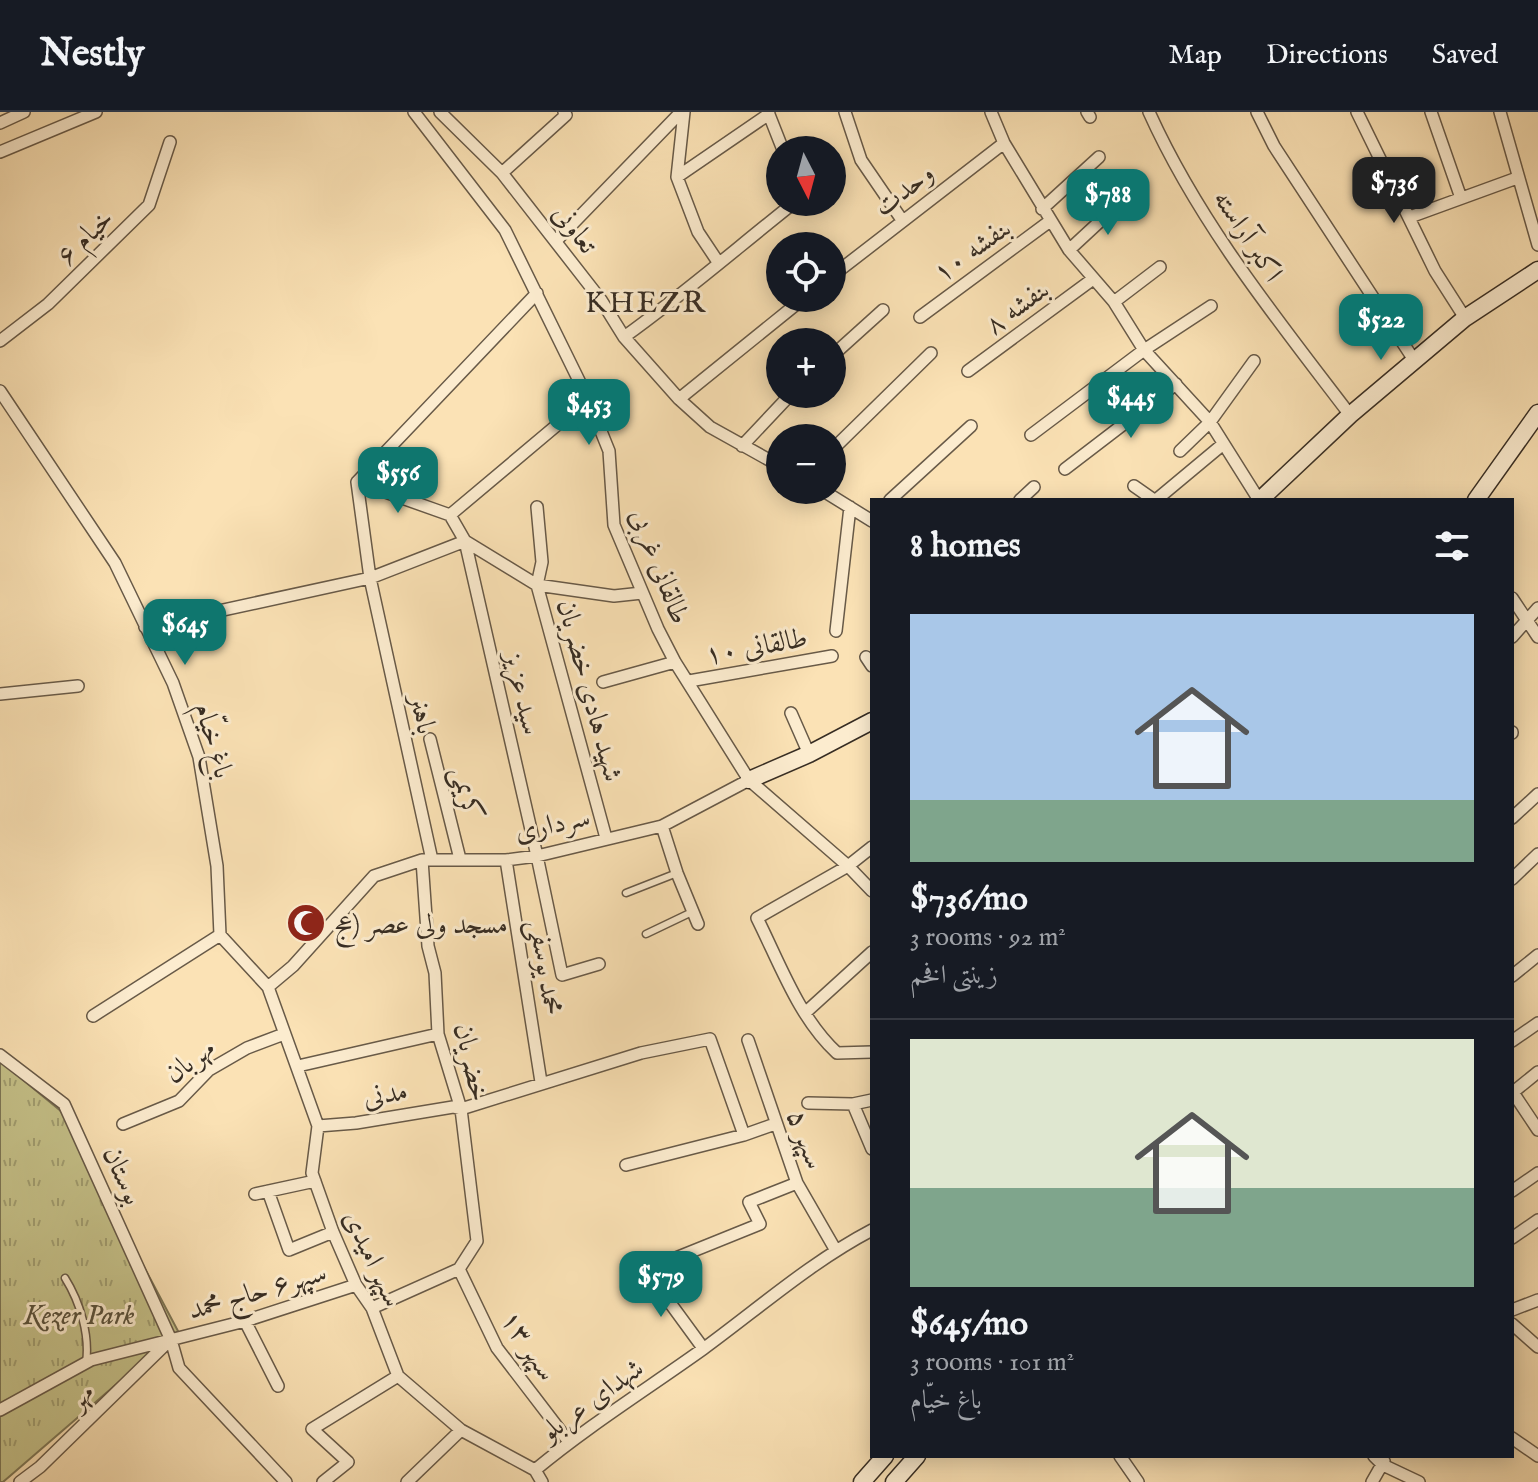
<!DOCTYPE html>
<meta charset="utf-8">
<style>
:root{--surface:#171b24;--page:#20242c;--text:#f1f3f6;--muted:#9ea1a6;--line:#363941;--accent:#0f766e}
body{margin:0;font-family:"IM FELL English",Amiri,serif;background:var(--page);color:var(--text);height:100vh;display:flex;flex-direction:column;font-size:30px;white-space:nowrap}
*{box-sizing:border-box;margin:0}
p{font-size:26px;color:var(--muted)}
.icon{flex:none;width:44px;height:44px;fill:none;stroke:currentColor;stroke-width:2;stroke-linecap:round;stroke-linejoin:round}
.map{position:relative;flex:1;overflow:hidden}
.side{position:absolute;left:870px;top:386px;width:644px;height:960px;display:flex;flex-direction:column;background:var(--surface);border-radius:0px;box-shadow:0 4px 20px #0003}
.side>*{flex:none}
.needle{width:52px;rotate:174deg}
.tools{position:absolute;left:766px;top:24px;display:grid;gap:16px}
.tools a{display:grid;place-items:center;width:80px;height:80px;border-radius:50%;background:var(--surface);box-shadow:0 4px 20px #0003;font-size:40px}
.price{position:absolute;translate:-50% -68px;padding:0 18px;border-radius:16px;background:var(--accent);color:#fff;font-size:26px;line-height:52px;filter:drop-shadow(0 2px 4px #0008)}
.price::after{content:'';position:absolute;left:50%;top:48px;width:24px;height:18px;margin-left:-12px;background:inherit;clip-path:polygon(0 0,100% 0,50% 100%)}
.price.selected{background:#222;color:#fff}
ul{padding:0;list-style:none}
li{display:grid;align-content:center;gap:16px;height:424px;padding:0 40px}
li+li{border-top:2px solid var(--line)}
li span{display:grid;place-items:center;height:248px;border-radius:0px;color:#555}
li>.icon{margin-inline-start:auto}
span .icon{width:144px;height:144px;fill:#fffc;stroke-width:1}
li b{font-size:34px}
h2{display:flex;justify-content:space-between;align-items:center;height:96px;padding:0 40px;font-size:34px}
header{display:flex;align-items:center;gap:48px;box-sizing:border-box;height:112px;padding:0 40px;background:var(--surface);border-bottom:2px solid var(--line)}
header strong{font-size:38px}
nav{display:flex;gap:44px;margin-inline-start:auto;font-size:28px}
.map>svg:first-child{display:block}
.park{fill:url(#park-tufts);stroke:#7e7756;stroke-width:2}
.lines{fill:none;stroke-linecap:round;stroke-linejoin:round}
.lane-casing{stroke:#685a48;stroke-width:9}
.street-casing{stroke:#685a48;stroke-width:14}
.secondary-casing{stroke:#372d23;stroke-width:19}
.lane{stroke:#fceccf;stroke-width:6}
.street{stroke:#fceccf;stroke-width:11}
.secondary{stroke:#fceccf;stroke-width:16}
.labels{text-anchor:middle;stroke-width:6;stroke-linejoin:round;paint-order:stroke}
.street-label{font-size:28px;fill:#372d23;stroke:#fceccf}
.poi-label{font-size:28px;fill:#372d23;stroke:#fceccf;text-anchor:start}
.park-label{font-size:28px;font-style:italic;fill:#5a523c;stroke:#fceccf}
.neighbourhood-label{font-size:30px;letter-spacing:2px;fill:#372d23;stroke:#fceccf}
</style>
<header>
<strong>Nestly</strong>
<nav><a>Map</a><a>Directions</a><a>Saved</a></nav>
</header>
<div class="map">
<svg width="1538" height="1370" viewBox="0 0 1538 1370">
<defs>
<pattern id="park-tufts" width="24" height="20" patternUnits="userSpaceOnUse" patternTransform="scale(2)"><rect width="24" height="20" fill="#c5c189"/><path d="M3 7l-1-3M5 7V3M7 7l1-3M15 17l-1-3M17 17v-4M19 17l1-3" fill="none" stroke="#a19d70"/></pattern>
</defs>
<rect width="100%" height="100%" fill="#fbe2b5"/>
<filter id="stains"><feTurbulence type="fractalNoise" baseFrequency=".0025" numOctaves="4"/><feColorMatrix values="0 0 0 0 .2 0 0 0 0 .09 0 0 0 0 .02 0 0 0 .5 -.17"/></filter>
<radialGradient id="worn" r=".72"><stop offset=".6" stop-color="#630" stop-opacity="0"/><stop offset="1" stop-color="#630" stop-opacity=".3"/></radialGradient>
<path class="park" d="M 0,949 L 62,1000 L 178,1219 L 3,1370 L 0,1370 Z"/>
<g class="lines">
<g class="lane-casing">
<path id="lane" d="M 626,781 L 677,761
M 646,822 L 692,800
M 65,1166 C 80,1190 90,1223 86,1251"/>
</g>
<g class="street-casing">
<path id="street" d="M 414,0 L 505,118 L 588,287 L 609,339 L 614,413 L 658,517 L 675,550 L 749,668 L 848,754 L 872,779
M 440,0 L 502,61 L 601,188 L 624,225 L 679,287 L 710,315 L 780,354
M 684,0 L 677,65 L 698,120 L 718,150
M 768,0 L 783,38
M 845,0 L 861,48 L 902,108
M 991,0 L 1004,31 L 1069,138 L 1114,190 L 1144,238 L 1210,310 L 1259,388
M 1087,0 L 1090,5
M 1149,0 C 1199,111 1277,207 1350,303
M 1257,0 L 1274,34 L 1414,248
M 1357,0 L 1435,159 L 1465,206
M 1431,0 L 1461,86
M 1500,0 L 1538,133
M 0,11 L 24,0
M 0,40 L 96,0
M 502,61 L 566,3 L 564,0
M 677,65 L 769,2
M 1042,97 L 1099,45
M 1410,105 L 1517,66
M 556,129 L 681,0
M 1069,138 L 1124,87
M 832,164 L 1004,31
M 1114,190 L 1160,155
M 920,205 L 1050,109
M 624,225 C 683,183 738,135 795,90
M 0,229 L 48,192 L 149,93 L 170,30
M 832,244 L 883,198
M 968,259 L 1093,167
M 0,279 L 115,451 L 173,571 L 199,645 L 217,754 L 220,823 L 268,875 L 318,1014 L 312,1061 L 333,1120 L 356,1173 L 372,1196 L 398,1264 L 461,1318 L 535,1358 L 542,1370
M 588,287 L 450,403 L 465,429 L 537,744 L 562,863 L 599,852
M 679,287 L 804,186
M 1031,323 L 1144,238 L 1211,194
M 742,334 L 791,282
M 832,338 L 931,241
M 1180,339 L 1210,310 L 1254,249
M 1065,357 L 1176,272
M 357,370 L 450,403
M 1134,374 L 1154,388
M 822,378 L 872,409
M 890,388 L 971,314
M 1020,388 L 1034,375
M 1156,388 L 1222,333
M 537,395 L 542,450 L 537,473 L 606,726
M 465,429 L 537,473 L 614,484 L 642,481
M 1512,486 L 1538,525
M 145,515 L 370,466 L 465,429
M 836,519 L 850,395
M 1512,525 L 1538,496
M 866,545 L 872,554
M 689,569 L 832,544
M 603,570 L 675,550
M 0,582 L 78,574
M 791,601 L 809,642
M 1512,621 L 1512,620
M 430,627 L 460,747
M 1512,706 L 1538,682
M 662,714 L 677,761 L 698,812
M 872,735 L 848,754 L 757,806 C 780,852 799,906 837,941 L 872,940
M 422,748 L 428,834 L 435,861 L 438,922 L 461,997 L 477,1129 L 459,1157
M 432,748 L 370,466 L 357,370 L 537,181
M 506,748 L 541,970
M 1512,767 L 1538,742
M 1512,864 L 1538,843
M 268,875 L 293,854 L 374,764 L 422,748 L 506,748 L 537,744 L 662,714 L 749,668
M 805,901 L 872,840
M 93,904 L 220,823
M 748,928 L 797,1071 L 835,1137
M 1512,929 L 1538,911
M 0,943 L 64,992 L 171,1228 L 179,1256 L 286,1370
M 298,954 L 438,922
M 1512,979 L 1538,1018
M 1512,981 L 1538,960
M 808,991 L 853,992 L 872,988
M 853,992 L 872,1037
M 123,1012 L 179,989 L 209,958 L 247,936 L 284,922
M 318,1014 L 356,1011 L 453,995 L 461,997 L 641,941 L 710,927 L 744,1023
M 626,1053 L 744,1023 L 775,1012
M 268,1079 L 289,1138 L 333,1120
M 1512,1079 L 1538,1061
M 255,1082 L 315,1069
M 1512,1126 L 1538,1108
M 459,1157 L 497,1236 L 569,1330
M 372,1196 L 459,1157
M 1512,1198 L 1538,1188
M 245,1209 L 278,1274
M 1512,1212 L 1538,1235
M 703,1236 L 646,1158 L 760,1112 L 749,1090 L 797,1071
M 0,1298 L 91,1248 L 245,1209 L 356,1173
M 1512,1326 L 1538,1344
M 1120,1344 L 1138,1370
M 1374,1344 L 1383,1353 L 1419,1370
M 535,1358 C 588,1314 647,1277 703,1237 C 759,1196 811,1150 872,1118
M 20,1370 L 40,1355 L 170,1228
M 323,1370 L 348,1350 L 312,1317 L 398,1264
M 407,1370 L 461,1318
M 1372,1370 L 1384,1349"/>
</g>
<g class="secondary-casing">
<path id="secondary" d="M 1260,388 L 1350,303 L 1465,206 L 1538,158
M 1476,388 L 1538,301
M 749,668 L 809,642 L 872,609
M 862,1370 L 885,1344
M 894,1370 L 917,1344"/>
</g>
<use href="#lane" class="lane"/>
<use href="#street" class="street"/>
<use href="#secondary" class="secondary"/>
</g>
<defs>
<g id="mosque-disc" transform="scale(2)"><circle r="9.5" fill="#8f2418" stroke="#fceccf"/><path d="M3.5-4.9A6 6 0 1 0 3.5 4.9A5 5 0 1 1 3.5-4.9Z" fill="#fff"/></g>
</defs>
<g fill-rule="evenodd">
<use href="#mosque-disc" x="306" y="811"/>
</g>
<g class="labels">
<g class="street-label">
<text transform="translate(903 77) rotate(-38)" y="10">وحدت</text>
<text transform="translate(576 116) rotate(52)" y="10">تعاونی</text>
<text transform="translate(1249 123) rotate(57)" y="10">اکبر آراسته</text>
<text transform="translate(84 124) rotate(-44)" y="10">خیام ۶</text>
<text transform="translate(971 137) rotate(-36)" y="10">بنفشه ۱۰</text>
<text transform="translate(1016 194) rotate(-37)" y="10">بنفشه ۸</text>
<text transform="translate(661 454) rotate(69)" y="10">طالقانی غربی</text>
<text transform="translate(756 533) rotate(-10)" y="10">طالقانی ۱۰</text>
<text transform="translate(591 578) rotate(75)" y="10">شهید هادی خضریان</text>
<text transform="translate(524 581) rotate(77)" y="10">سید عزیز</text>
<text transform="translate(424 602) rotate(78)" y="10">باهنر</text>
<text transform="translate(215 628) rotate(74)" y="10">باغ خیّام</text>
<text transform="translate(468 681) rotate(76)" y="10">کریمی</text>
<text transform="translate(552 711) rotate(-12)" y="10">سرداری</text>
<text transform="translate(547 855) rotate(81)" y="10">محمد یوسفی</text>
<text transform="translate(189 948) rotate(-37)" y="10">مهربان</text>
<text transform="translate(473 950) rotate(77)" y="10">خضریان</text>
<text transform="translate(385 981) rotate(-10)" y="10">مدنی</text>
<text transform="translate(807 1027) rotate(70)" y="10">سپهر ۵</text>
<text transform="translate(124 1063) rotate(66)" y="10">بوستان</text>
<text transform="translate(374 1146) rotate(65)" y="10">سپهر امیدی</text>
<text transform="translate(257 1178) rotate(-16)" y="10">سپهر۶ حاج محمد</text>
<text transform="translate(530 1233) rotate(57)" y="10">سپهر ۱۳</text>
<text transform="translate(80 1283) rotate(-44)" y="10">مهر</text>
<text transform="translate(591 1287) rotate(-36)" y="10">شهدای عربلو</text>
</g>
<g class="poi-label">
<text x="334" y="821">مسجد ولی عصر (عج</text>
</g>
<g class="park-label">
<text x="79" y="1212">Kezer Park</text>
</g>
<g class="neighbourhood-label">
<text x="646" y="200">KHEZR</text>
</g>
</g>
<rect width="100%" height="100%" filter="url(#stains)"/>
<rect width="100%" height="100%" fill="url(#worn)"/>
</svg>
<div class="tools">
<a><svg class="needle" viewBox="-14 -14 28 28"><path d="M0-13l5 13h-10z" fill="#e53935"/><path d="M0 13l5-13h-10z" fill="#9ea1a6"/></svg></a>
<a><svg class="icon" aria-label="locate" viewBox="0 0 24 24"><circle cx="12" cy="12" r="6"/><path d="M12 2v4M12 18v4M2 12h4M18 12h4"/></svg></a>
<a>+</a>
<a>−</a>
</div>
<b class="price selected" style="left:1394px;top:113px">$736</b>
<b class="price" style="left:1108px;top:125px">$788</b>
<b class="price" style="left:1381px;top:250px">$522</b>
<b class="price" style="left:1131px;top:328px">$445</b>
<b class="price" style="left:589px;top:335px">$453</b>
<b class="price" style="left:398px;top:403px">$556</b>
<b class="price" style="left:185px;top:555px">$645</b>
<b class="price" style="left:661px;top:1207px">$579</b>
<section class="side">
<h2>8 homes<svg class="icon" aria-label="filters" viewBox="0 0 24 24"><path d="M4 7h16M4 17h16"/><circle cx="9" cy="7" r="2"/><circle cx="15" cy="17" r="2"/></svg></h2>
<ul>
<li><span style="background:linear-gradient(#a9c7e8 75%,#7fa58c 0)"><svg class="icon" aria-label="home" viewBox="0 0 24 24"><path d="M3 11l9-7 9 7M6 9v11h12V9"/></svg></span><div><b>$736/mo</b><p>3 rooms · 92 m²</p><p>زینتی افخم</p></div></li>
<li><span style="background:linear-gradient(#dfe7d0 60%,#7fa58c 0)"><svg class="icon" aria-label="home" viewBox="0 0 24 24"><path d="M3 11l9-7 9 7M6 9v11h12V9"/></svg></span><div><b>$645/mo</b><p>3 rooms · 101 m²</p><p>باغ خیّام</p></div></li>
</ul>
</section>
</div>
